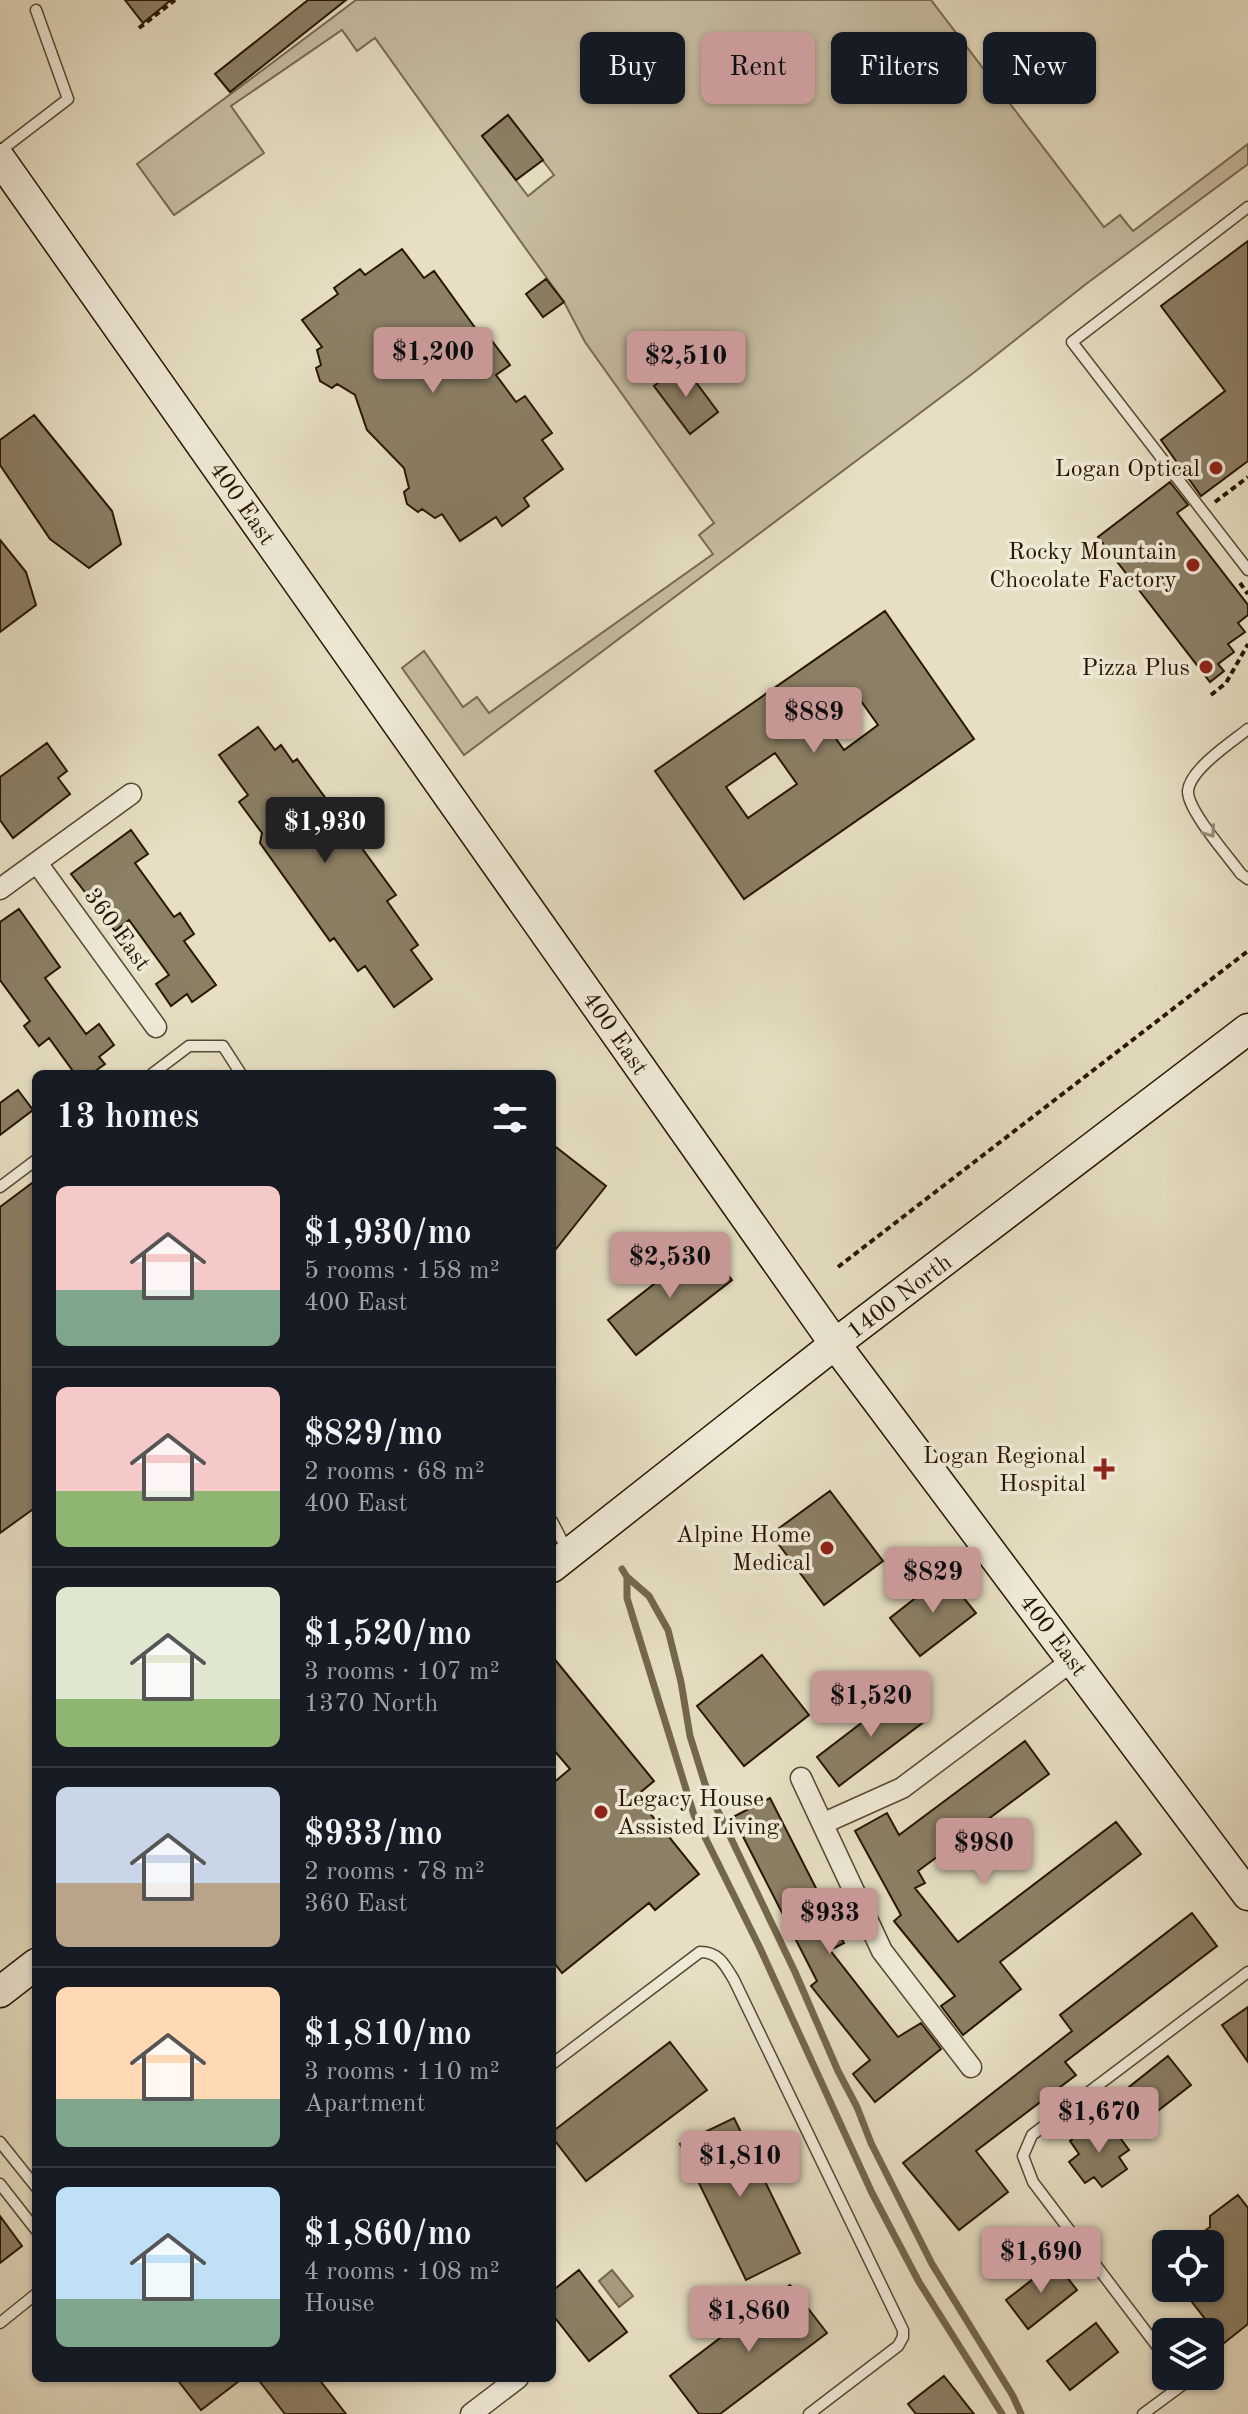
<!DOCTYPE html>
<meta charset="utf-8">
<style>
:root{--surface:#171b24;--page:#20242c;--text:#f1f3f6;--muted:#9ea1a6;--line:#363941;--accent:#c59692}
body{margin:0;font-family:"Old Standard TT",serif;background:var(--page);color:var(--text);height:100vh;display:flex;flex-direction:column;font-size:30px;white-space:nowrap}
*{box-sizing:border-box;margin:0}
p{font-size:26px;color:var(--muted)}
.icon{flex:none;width:44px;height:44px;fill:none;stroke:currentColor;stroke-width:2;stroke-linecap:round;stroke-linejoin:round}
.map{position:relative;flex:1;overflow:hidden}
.sheet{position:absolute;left:32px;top:1070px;width:524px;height:1312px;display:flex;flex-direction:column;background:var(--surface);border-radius:12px;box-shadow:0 2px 6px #0004}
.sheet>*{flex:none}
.banner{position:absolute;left:580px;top:32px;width:548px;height:72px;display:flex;gap:16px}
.fabs{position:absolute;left:1152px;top:2230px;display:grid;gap:16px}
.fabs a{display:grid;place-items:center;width:72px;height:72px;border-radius:12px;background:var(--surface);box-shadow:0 2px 6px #0004;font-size:40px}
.price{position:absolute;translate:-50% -68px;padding:0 18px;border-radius:8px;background:var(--accent);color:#111;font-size:26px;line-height:52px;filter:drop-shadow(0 2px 4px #0008)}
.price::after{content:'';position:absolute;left:50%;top:48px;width:24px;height:18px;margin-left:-12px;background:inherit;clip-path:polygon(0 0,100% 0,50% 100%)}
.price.active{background:#222;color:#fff}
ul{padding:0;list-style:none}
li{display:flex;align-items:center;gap:24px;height:200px;padding:0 24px}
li+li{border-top:2px solid var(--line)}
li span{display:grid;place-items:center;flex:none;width:224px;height:160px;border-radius:12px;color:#555}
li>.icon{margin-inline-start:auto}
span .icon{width:96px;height:96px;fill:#fffc;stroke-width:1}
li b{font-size:34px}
h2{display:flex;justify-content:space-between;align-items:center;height:96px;padding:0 24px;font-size:34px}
.pill{padding:0 28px;border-radius:12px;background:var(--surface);box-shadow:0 2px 6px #0004;font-size:28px;line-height:72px}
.pill.active{background:var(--accent);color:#111}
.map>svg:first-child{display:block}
.green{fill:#c6bda2;stroke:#786a51;stroke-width:2;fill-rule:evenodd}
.water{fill:#a69b81;stroke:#74664d;stroke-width:2}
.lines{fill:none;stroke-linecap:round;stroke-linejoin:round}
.stream{stroke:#74664d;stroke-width:7}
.building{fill:#8b7f65;stroke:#291600;stroke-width:2;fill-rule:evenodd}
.lane-casing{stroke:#584831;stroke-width:13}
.street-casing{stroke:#584831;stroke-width:23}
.secondary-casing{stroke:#291600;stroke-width:33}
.path{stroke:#291600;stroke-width:4;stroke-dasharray:6 4;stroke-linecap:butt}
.lane{stroke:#efead8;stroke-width:10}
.street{stroke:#efead8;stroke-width:20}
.secondary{stroke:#efead8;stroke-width:30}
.oneway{stroke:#968b77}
.poi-dot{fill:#8f2418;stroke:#efead8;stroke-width:3}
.labels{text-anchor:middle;stroke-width:7;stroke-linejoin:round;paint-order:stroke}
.poi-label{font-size:24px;fill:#291600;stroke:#efead8;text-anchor:end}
.street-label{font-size:24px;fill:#291600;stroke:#efead8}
</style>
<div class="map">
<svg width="1248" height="2414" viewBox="0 0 1248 2414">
<rect width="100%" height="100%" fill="#e6dfc3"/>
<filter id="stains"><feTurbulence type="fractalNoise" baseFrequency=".0025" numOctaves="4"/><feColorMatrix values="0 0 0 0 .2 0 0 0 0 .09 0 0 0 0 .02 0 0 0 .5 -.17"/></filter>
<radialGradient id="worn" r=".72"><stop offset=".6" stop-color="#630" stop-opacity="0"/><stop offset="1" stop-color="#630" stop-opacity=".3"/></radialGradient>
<path class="green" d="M 356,0 L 931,0 L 1104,227 L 1120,215 L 1133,231 L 1248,144 L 1248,164 L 1086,284 L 972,374 L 464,755 L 402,668 L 424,651 L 463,707 L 477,697 L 489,713 L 713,554 L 699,535 L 714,523 L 585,342 L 564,302 L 375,38 L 357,51 L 342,30 L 231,106 L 264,153 L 174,215 L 137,164 ZM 508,115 L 554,175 L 528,196 L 482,136 ZM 683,365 L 718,412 L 690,433 L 655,387 Z"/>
<path class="water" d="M 612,2270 L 633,2296 L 619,2307 L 599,2281 Z"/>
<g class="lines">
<path class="stream" d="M 622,1569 L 627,1577 L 627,1598 L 694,1815 L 759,1946 L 872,2193 L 919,2282 L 1002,2414
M 627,1577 L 649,1596 L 668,1630 L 681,1682 L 690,1736 L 705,1784 L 795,1972 L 838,2071 L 857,2107 L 871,2143 L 932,2264 L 1013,2396 L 1021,2414"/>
</g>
<path class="building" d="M 125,0 L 171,0 L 143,23 Z
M 308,0 L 346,0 L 230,92 L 215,74 Z
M 508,115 L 543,160 L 516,180 L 482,136 Z
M 1248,241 L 1248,461 L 1201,496 L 1161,440 L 1225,391 L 1161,306 Z
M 402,249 L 424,278 L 434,271 L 481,336 L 486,333 L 510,365 L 496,375 L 516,402 L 525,396 L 552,433 L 542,440 L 563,469 L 524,498 L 529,506 L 502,526 L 496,517 L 460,541 L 442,514 L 435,518 L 422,509 L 418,512 L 407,504 L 404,492 L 409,488 L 404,468 L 367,430 L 355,395 L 337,384 L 332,388 L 320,381 L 316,368 L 321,365 L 317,350 L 322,347 L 302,320 L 338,294 L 334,288 L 360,269 L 365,275 Z
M 546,279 L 564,302 L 543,317 L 526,294 Z
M 683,365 L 718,412 L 690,434 L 654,386 Z
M 34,415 L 112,511 L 121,544 L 89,568 L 50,539 L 0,465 L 0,440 Z
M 1170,482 L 1188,505 L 1177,513 L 1248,605 L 1248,615 L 1238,623 L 1245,632 L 1228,644 L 1234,652 L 1218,664 L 1224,671 L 1210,682 L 1098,537 Z
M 0,540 L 26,572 L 36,605 L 0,632 Z
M 885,611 L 974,739 L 744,899 L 655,771 ZM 856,694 L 878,725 L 844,750 L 822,719 ZM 775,753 L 797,784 L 748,818 L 726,787 Z
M 258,727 L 275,750 L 281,745 L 293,762 L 297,759 L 396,895 L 387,901 L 418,945 L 411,950 L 432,979 L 394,1007 L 365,966 L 358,971 L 334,938 L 330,941 L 260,843 L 262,833 L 239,802 L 248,795 L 219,755 Z
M 47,743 L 67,771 L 58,778 L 70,794 L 13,838 L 0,820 L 0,777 Z
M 131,830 L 148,854 L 135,863 L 174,917 L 180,913 L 194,934 L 184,941 L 216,985 L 192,1002 L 187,994 L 171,1006 L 156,984 L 169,975 L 129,920 L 115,931 L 71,874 Z
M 19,909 L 60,967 L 45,978 L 86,1034 L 99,1024 L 114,1045 L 99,1057 L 105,1064 L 91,1074 L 75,1074 L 49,1038 L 39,1046 L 24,1026 L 30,1021 L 0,980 L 0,922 Z
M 18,1090 L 33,1110 L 0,1135 L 0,1103 Z
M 552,1144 L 606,1186 L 552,1254 Z
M 36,1180 L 36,1507 L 0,1533 L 0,1207 Z
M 704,1245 L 732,1280 L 636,1355 L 608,1320 Z
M 830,1491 L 883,1561 L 824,1605 L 771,1534 Z
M 945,1575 L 976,1613 L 920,1656 L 890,1618 Z
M 762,1655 L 809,1715 L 744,1766 L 697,1706 Z
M 552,1656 L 654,1781 L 636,1796 L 699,1874 L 655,1910 L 649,1903 L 562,1973 L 552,1960 L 552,1784 L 570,1769 L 552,1748 Z
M 902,1692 L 925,1721 L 839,1786 L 817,1757 Z
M 1025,1741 L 1049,1774 L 918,1871 L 925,1883 L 915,1888 L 958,1942 L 1116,1822 L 1141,1854 L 1000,1962 L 1021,1989 L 963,2035 L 941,2006 L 955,1996 L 894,1921 L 901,1915 L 855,1831 L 887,1813 L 899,1835 Z
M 770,1798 L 844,1943 L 830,1950 L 898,2037 L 921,2023 L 941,2049 L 875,2102 L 853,2074 L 870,2060 L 811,1986 L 817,1981 L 733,1817 Z
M 1192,1913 L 1217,1946 L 1065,2062 L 1076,2075 L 976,2151 L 1008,2192 L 959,2230 L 903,2163 L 1072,2031 L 1060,2015 Z
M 1248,2007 L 1248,2062 L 1222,2025 Z
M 670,2042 L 707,2090 L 586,2181 L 552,2137 L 552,2132 Z
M 1168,2056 L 1191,2085 L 1142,2123 L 1119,2095 Z
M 734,2118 L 800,2253 L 746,2280 L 680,2144 Z
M 1093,2123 L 1102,2135 L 1112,2127 L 1129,2150 L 1119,2157 L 1127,2169 L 1102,2187 L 1094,2177 L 1085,2183 L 1069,2162 L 1079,2154 L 1070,2141 Z
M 1238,2195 L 1248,2208 L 1248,2324 L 1224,2343 L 1181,2288 L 1210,2288 L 1210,2244 L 1187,2244 L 1210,2227 L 1210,2216 Z
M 0,2216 L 22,2246 L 0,2263 Z
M 1055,2262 L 1077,2290 L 1028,2329 L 1006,2300 Z
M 579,2270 L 627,2332 L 589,2361 L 552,2314 L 552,2291 Z
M 790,2285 L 827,2333 L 720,2414 L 699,2414 L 670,2376 Z
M 1096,2323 L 1118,2352 L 1070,2390 L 1047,2361 Z
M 944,2376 L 974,2414 L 916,2414 L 908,2404 Z
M 176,2378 L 243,2378 L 201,2410 Z
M 257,2378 L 318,2378 L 346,2414 L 285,2414 Z"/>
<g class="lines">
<g class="lane-casing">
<path id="lane" d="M 0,151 L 68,99 L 36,10
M 1248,207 L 1072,342 L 1248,570
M 1248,729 C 1232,742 1190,769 1188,791 C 1187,810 1229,857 1241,874 L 1248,879
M 152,1074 L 189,1046 L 223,1046 L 241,1074
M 0,1187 L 36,1160
M 552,1521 L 568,1552
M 552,2064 L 700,1952 C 719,1952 725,1965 734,1980 L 903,2330 L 903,2337 L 898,2346 L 809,2414
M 0,2142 L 36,2187
M 0,2184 L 36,2230
M 0,2323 L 36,2294
M 1166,2358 L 1033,2182 L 1023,2156 L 1032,2135 L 1248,1972
M 1143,2414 L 1185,2383 L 1179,2376"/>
</g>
<g class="street-casing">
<path id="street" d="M 37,863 L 156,1027
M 0,889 L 131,794
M 801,1778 L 882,1951 L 971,2067
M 824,1823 L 902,1788 L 1073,1660
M 471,2414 L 518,2378"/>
</g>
<g class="secondary-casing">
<path id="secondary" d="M 0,159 L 835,1344 L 1248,1895
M 552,1567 L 835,1344 L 1248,1029
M 0,1992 L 36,1964"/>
</g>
<path class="path" d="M 139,28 L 175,0
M 1215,502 L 1248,477
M 1240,583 L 1248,594
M 1211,695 L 1226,683 L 1248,644
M 838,1267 L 1248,951"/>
<use href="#lane" class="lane"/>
<use href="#street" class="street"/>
<use href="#secondary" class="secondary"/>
</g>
<defs><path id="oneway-chevron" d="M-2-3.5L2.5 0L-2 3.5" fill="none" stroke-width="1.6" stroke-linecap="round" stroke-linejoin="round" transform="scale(2)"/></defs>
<use class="oneway" href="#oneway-chevron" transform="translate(1210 832) rotate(55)"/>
<g class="poi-dot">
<circle cx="1216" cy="468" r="8"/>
<circle cx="1193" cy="565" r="8"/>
<circle cx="1206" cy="667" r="8"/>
<path d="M1100 1457h8v8h8v8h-8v8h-8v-8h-8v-8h8z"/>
<circle cx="827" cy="1548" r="8"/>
<circle cx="601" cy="1812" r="8"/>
</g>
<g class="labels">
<g class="poi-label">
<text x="1200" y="476">Logan Optical</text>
<text x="1177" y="559">Rocky Mountain<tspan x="1177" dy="28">Chocolate Factory</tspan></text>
<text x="1190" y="675">Pizza Plus</text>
<text x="1086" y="1463">Logan Regional<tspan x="1086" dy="28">Hospital</tspan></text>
<text x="811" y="1542">Alpine Home<tspan x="811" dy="28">Medical</tspan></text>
<text x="617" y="1806" text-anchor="start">Legacy House<tspan x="617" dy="28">Assisted Living</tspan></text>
</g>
<g class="street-label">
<text transform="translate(243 503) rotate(55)" y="8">400 East</text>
<text transform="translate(118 929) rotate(54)" y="8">360 East</text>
<text transform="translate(616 1033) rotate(55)" y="8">400 East</text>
<text transform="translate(899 1296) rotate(-37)" y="8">1400 North</text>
<text transform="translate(1054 1635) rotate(53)" y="8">400 East</text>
</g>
</g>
<rect width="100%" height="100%" filter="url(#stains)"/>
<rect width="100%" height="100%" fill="url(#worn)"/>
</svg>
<div class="fabs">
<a><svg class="icon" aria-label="locate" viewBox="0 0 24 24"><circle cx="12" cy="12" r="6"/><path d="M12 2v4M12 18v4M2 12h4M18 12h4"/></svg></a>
<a><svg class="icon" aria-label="layers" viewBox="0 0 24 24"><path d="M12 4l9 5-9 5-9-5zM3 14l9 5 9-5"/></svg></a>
</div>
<b class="price" style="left:433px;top:395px">$1,200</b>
<b class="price" style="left:686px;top:399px">$2,510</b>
<b class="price" style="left:814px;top:755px">$889</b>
<b class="price active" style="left:325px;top:865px">$1,930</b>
<b class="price" style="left:670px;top:1300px">$2,530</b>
<b class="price" style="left:933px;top:1615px">$829</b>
<b class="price" style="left:871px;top:1739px">$1,520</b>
<b class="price" style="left:984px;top:1886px">$980</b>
<b class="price" style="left:830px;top:1956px">$933</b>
<b class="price" style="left:1099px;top:2155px">$1,670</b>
<b class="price" style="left:740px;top:2199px">$1,810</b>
<b class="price" style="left:1041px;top:2295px">$1,690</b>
<b class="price" style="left:749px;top:2354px">$1,860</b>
<div class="banner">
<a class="pill">Buy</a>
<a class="pill active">Rent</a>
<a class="pill">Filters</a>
<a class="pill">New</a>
</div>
<section class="sheet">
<h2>13 homes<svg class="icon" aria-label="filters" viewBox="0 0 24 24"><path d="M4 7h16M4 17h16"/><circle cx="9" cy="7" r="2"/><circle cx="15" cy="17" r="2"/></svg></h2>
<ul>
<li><span style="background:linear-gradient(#f6c9c9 65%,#7fa58c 0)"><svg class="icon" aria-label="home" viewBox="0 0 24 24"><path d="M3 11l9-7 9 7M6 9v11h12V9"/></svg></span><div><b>$1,930/mo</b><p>5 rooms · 158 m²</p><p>400 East</p></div></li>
<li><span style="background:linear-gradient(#f6c9c9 65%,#8fb573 0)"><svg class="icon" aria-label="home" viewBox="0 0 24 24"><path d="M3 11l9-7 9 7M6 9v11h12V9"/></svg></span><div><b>$829/mo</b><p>2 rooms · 68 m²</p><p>400 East</p></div></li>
<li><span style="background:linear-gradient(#dfe7d0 70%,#8fb573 0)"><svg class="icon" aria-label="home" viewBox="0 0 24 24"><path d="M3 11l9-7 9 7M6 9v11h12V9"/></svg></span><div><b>$1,520/mo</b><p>3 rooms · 107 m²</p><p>1370 North</p></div></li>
<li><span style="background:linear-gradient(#c9d6e8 60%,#b9a48a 0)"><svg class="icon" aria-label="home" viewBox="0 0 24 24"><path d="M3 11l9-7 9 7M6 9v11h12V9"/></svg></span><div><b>$933/mo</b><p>2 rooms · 78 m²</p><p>360 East</p></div></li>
<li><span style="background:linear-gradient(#ffd9b3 70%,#7fa58c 0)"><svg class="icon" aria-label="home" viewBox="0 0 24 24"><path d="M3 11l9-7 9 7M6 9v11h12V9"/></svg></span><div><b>$1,810/mo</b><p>3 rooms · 110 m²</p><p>Apartment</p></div></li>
<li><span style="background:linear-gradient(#bfe0f5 70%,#7fa58c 0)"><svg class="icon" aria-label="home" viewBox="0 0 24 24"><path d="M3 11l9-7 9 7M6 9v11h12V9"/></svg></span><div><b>$1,860/mo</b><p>4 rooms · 108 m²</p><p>House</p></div></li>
</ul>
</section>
</div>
